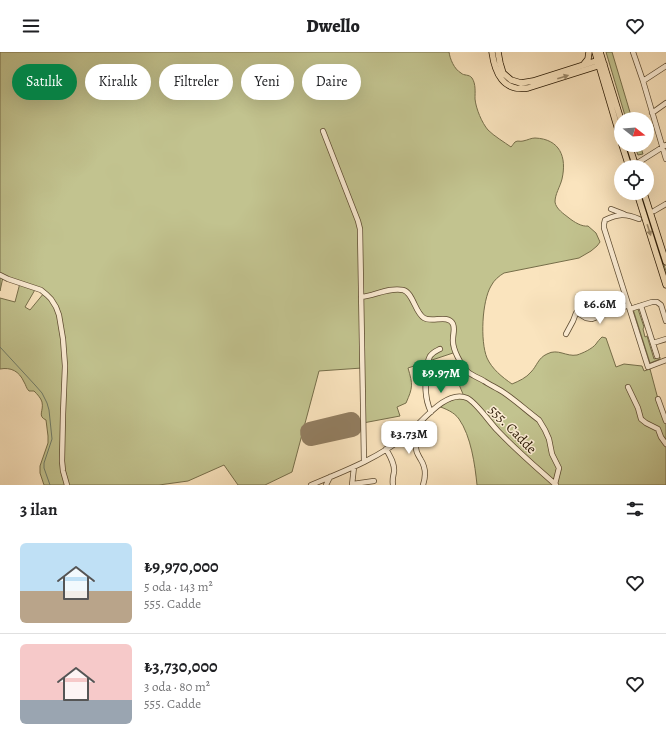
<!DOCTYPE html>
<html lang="tr">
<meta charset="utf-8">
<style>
:root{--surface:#fff;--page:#f2f2f2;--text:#202124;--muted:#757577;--line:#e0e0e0;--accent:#0b8043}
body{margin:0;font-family:Alegreya,serif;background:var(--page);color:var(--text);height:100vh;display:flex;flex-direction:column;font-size:15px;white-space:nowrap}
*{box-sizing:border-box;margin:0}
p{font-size:13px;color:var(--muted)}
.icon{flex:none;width:22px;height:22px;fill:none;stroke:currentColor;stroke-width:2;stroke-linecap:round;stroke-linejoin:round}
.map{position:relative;height:433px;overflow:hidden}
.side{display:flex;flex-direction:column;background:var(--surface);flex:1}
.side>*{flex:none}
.banner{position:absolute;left:12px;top:12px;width:400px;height:36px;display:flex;gap:8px}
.needle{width:26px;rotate:107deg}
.buttons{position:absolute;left:614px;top:60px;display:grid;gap:8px}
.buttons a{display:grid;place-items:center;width:40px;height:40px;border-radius:50%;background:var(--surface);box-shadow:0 4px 16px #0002;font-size:20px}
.price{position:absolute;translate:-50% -34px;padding:0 9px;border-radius:8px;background:#fff;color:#222;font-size:13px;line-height:26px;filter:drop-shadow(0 1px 2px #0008)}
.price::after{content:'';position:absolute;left:50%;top:24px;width:12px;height:9px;margin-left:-6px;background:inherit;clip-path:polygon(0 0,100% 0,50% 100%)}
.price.selected{background:var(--accent);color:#fff}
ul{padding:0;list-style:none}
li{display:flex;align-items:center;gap:12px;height:100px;padding:0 20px}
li+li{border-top:1px solid var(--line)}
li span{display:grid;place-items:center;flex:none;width:112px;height:80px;border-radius:6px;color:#555}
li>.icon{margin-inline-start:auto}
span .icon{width:48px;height:48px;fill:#fffc;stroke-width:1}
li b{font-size:17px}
h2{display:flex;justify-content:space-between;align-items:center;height:48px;padding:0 20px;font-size:17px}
.chip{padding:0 14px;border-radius:18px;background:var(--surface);box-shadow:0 4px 16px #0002;font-size:14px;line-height:36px}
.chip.selected{background:var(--accent);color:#fff}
header{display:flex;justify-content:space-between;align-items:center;height:52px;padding:0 20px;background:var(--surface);font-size:18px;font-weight:800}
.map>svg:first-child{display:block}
.green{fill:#c2c38f;stroke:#766e4a;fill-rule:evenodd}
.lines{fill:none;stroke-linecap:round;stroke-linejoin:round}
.stream{stroke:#707d6b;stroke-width:1}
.runway{stroke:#927e61;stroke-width:20}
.minor-casing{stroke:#5e4c32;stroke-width:6}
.major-casing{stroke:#2a1904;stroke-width:7}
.minor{stroke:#fcedd5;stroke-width:4.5}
.major{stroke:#fae4be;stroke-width:5.5}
.oneway{fill:#9c896a}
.labels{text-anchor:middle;stroke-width:3;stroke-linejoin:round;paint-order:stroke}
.street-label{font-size:14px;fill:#2a1904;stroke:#fcedd5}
</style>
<header><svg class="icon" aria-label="menu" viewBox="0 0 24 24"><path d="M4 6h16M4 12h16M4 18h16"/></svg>Dwello<svg class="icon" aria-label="heart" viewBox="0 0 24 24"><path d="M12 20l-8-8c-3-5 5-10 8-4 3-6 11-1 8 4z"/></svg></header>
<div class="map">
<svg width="666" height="433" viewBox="0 0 666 433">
<rect width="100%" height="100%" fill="#fae4be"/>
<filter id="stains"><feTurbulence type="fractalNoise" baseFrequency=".005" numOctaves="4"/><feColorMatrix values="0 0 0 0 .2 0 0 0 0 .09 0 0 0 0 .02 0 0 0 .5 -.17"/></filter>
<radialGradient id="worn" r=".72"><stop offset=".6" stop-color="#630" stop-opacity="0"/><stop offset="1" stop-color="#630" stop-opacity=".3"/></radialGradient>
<path class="green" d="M 0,0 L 449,0 C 450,7 454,17 461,21 C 464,24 469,22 472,26 C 476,32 475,40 475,47 C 476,57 482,71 488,78 C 494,84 504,90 511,95 C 512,94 514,91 515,90 C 518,88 520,90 523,89 C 528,88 531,86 535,86 C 560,87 567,105 562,127 C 560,135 555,142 555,150 C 556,157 564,162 569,166 C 574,170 582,175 588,174 L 596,181 L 600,190 L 597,194 L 591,199 L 579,206 L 504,221 C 499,224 494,228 491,234 C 482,249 480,289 487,306 C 492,317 502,325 512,332 C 519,329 526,326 531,320 C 537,314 538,306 547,302 C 558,296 566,305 577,303 C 583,301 592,297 596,292 C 598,289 599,288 602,285 L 606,286 L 616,315 L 624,312 L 642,314 L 644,319 L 650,317 L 658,347 L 666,369 L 666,433 L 477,433 C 475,413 471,384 459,367 C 454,360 446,357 438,354 L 462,344 L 463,342 L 455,323 L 464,314 L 456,300 L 408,316 C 413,333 413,335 406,351 L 397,355 L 400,364 L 363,371 L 362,316 L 319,319 L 292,420 L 265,433 L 238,433 L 224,413 L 188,429 L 159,433 L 44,433 L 40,421 L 40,414 L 48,391 L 48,384 L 46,368 C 37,364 44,359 42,350 C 41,346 37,342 34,339 L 29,339 C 26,336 26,333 24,330 C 19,319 11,315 0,317 L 0,246 L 15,250 L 20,231 L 3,225 L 0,239 ZM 36,236 L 44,241 L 30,258 L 25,255 Z
M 606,0 L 612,0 L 632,67 L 626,67 Z
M 634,93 L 640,93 L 643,102 L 638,103 Z
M 640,141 L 641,141 L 666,219 L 666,223 Z
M 642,251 L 637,254 L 644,275 L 643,277 L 645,285 L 647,284 L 654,307 L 660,305 L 660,307 L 650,311 L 632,254 Z"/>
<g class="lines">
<path class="stream" d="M 0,295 L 35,333 L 42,341 L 47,351 L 49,358 L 52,387 L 44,411 L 44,416 L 50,433"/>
<path class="runway" d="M 351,370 L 352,375 L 311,384 L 310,380 Z"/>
<g class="minor-casing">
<path id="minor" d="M 633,0 L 643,29 L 666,107
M 643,29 L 666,14
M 652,61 L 666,51
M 323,79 L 358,169 L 360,177 L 364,410
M 635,112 L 639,110 L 666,93
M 611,157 L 624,162
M 654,159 L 666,152
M 639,167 C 625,161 618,162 605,168 L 604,172 L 604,176 L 648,315 L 666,308
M 0,223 L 8,227 L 41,238 L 47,243 L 51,247 L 56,255 L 59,263 L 63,287 L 65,314 L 63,362 L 62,409 L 63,419 L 67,433
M 361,245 C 374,244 389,235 403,238 C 413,240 415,261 424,266 C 432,271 448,262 453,272 C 455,277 453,282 453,287 C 452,297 461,313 468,320 C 473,324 479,326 484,329 C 490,333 497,336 503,340 C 515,348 527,359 539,368 L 545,378 L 549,387 L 552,402 L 559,416 L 555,432
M 641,254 L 657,304
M 630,257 L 652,250 L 657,250 L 661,253 L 666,269
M 566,282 L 573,269 L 576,261 L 578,261 L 586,266 L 592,267 L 629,253
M 653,291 L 666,287
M 628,335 L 638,356 L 641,367 L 646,371 L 658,377 L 661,385 L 666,392
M 658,347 L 666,369
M 431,360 C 424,346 425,331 427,317 C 427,312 428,308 430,304 C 433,300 436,299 440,297
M 417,373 C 417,381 415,389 416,396 C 416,401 419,404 421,408 C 426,416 426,424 423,433
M 386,397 C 390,404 395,412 394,420 C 393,425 392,428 393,433
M 353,432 L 374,429
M 311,433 C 345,419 379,406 408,382 C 422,370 446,337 467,346 C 476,350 490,371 498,379 C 516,398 536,415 556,433
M 326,433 L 330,425
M 352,433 L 354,415"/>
</g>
<g class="major-casing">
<path id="major" d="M 492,0 C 495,21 503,40 528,36 L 604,12
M 498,0 L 500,11 L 503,21 L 511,28 L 521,31 L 533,29 L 602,7
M 595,0 L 621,88
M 600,0 L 621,68
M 584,12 L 588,7 L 589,0
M 622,93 L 629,115
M 629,93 L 636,115
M 637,141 L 666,233
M 644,141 L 666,210"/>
</g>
<use href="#minor" class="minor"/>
<use href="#major" class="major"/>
</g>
<defs><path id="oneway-solid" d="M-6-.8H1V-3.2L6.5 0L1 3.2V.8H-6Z"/></defs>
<g class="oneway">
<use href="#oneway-solid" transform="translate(563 25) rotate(-17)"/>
<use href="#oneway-solid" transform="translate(649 178) rotate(72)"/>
</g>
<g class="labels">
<g class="street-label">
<text transform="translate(513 377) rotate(46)" y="5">555. Cadde</text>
</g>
</g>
<rect width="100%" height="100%" filter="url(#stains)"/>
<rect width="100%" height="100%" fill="url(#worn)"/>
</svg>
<div class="buttons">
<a><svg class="needle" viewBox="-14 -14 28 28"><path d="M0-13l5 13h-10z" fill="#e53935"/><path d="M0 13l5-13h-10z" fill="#757577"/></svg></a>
<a><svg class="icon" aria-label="locate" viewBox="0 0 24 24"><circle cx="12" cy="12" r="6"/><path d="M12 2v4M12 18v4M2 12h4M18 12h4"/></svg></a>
</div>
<b class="price" style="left:600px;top:273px">₺6.6M</b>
<b class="price selected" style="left:441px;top:342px">₺9.97M</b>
<b class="price" style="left:409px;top:403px">₺3.73M</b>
<div class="banner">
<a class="chip selected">Satılık</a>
<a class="chip">Kiralık</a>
<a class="chip">Filtreler</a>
<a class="chip">Yeni</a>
<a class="chip">Daire</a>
</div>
</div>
<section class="side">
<h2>3 ilan<svg class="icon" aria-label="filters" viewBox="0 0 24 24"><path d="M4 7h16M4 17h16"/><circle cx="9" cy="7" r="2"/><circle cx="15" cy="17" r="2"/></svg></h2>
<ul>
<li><span style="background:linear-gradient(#bfe0f5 60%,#b9a48a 0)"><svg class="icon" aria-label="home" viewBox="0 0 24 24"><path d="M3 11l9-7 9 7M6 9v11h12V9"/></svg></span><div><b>₺9,970,000</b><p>5 oda · 143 m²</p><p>555. Cadde</p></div><svg class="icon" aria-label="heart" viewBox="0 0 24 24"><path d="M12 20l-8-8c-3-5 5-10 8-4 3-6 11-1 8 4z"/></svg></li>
<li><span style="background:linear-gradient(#f6c9c9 70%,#9aa5b1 0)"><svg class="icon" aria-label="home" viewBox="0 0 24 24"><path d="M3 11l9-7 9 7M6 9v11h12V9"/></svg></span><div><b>₺3,730,000</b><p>3 oda · 80 m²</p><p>555. Cadde</p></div><svg class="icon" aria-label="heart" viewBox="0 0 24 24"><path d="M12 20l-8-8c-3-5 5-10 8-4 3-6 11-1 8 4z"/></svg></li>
</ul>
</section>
